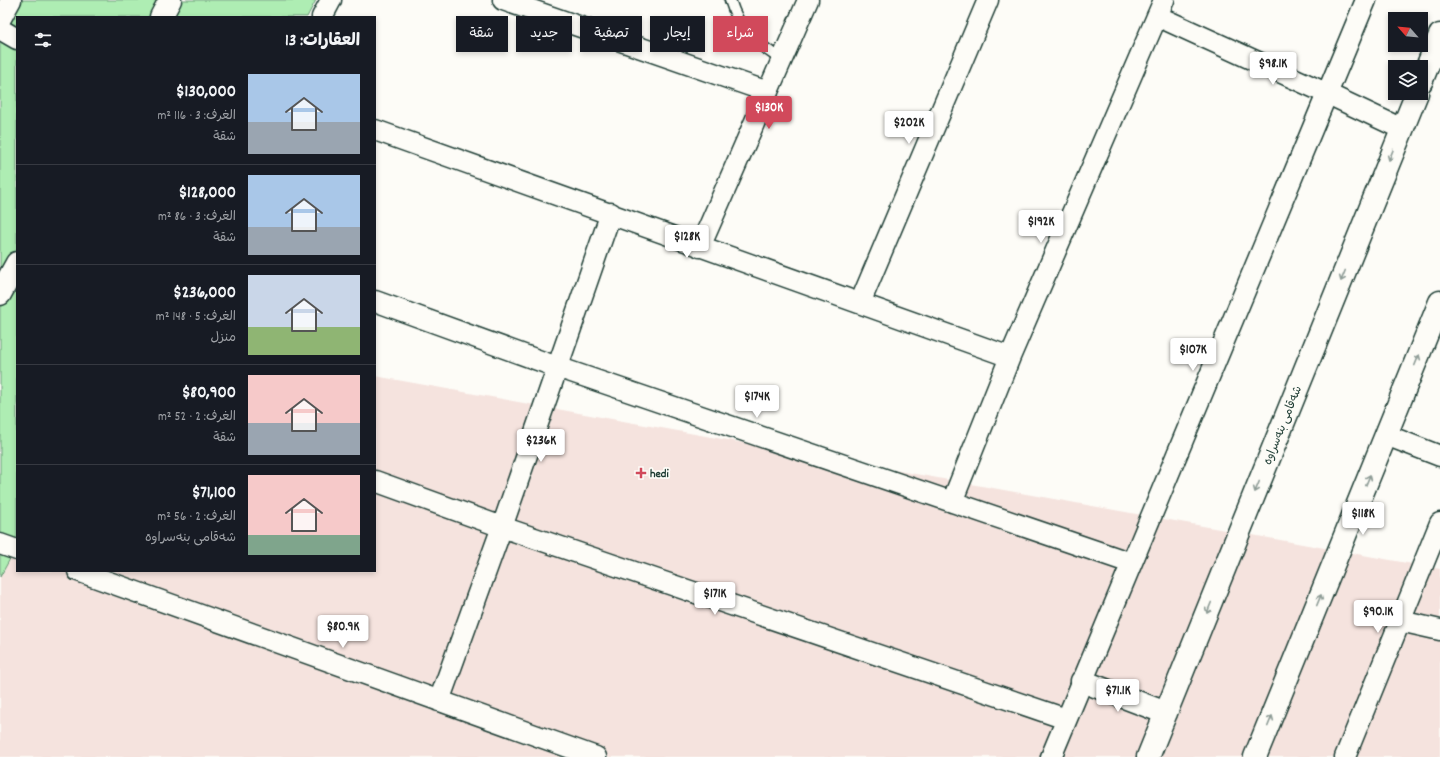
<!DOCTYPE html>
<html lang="ar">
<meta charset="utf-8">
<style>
:root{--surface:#171b24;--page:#20242c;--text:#f1f3f6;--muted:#9ea1a6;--line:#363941;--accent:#d1495b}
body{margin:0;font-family:Dekko,"Playpen Sans Arabic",sans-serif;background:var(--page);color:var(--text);direction:rtl;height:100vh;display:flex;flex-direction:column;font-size:15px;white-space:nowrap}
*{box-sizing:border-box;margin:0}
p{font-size:13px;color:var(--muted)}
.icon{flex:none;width:22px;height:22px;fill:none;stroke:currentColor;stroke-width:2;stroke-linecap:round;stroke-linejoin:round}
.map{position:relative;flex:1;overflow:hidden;direction:ltr}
.sheet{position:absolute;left:16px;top:16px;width:360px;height:556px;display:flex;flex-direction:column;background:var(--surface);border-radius:0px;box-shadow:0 2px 6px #0003;direction:rtl}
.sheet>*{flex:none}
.banner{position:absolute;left:388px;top:16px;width:380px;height:36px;direction:rtl;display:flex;gap:8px}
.needle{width:26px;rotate:297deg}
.fabs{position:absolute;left:1388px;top:12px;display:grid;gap:8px}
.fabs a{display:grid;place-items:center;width:40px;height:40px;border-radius:0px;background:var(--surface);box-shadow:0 2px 6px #0003;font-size:20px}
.price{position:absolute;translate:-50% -34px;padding:0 9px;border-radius:4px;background:#fff;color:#222;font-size:13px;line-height:26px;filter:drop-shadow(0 1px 2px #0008)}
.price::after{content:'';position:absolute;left:50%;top:24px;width:12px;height:9px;margin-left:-6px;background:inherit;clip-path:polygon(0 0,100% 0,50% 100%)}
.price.current{background:var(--accent);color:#fff}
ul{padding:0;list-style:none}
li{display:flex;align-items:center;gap:12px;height:100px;padding:0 16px}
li+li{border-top:1px solid var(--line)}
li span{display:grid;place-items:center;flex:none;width:112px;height:80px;border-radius:0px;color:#555}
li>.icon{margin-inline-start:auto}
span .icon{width:48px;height:48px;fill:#fffc;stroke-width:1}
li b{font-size:17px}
h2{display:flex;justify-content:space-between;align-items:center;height:48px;padding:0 16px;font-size:17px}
.chip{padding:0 14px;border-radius:0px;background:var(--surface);box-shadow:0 2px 6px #0003;font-size:14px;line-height:36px}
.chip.current{background:var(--accent);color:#fff}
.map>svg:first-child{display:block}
.built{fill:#f5e3de}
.green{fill:#aeedb3;stroke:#669574}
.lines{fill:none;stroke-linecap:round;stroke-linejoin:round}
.service-casing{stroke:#1f3d34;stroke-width:13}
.minor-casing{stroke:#1f3d34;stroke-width:23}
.secondary-casing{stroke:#1f3d34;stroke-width:25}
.service{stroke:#fdfcf7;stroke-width:10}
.minor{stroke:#fdfcf7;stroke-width:20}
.secondary{stroke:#fdfcf7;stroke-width:22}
.oneway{stroke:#8e9c96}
.poi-dot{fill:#d1495b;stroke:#fdfcf7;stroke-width:1.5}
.labels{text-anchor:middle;stroke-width:3.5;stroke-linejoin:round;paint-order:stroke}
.street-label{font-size:12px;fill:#1f3d34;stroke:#fdfcf7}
.poi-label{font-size:12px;font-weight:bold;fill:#1f3d34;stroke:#fdfcf7;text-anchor:start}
</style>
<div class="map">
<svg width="1440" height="757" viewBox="0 0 1440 757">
<rect width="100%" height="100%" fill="#fdfcf7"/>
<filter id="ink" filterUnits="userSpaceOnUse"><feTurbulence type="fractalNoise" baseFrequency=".025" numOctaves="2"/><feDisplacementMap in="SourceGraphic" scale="8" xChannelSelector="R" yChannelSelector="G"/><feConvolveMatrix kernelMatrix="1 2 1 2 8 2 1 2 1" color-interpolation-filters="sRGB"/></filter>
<g filter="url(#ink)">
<path class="built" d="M 0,308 L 17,311 L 17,571 L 375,571 L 375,376 L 1440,569 L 1440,757 L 0,757 Z"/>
<path class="green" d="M 0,0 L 316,0 L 307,17 L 17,17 L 17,546 L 0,577 Z"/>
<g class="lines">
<g class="service-casing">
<path id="service" d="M 730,0 C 741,34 754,41 782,60"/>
</g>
<g class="minor-casing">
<path id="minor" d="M 503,0 L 768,92
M 1157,16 L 1328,94 L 1402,129
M 322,17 L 331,0
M 0,20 L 11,0
M 0,29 L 17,39
M 375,130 L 1010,357
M 700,247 L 808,0
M 375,301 L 557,367 L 1131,563
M 860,303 L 988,0
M 1386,435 L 1440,456
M 375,481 L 502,527 L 1066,719
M 952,502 L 1010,357 L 1164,0
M 0,544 L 17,550
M 78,571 L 596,757
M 1400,621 L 1440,630
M 439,701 L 502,527 L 611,213
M 1051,757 L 1366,0
M 1345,757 L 1440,523"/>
</g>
<g class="secondary-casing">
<path id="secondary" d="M 161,17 L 170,0
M 1421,82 L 1440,35
M 0,294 L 17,263
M 1082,681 L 1166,713
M 1148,757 L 1417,93
M 1255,757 L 1440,302"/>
</g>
<use href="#service" class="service"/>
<use href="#minor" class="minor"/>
<use href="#secondary" class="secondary"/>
</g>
<defs><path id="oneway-shaft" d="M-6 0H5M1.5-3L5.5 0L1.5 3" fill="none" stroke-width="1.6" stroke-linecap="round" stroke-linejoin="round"/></defs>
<g class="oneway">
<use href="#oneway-shaft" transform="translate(1391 155) rotate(112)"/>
<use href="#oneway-shaft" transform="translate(1343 276) rotate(112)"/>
<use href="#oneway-shaft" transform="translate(1417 360) rotate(-68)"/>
<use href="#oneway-shaft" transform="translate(1368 480) rotate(-68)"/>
<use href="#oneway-shaft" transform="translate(1257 487) rotate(112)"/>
<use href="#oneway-shaft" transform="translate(1319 600) rotate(-68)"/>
<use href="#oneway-shaft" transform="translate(1209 608) rotate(112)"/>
<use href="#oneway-shaft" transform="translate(1270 721) rotate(-68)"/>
</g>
</g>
<path class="poi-dot" d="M639 467h4v4h4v4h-4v4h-4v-4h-4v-4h4z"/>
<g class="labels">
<g class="street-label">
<text transform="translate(1282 425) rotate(-68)" y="4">شەقامی بنەسراوە</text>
</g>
<g class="poi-label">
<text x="650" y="477">hedi</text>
</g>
</g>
</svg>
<div class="fabs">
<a><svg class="needle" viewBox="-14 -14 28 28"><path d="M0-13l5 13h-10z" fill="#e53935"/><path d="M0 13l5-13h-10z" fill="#9ea1a6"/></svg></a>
<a><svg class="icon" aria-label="layers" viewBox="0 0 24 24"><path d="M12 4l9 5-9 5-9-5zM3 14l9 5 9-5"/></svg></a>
</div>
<b class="price" style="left:1273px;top:86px">$98.1K</b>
<b class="price current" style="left:769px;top:130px">$130K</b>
<b class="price" style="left:909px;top:145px">$202K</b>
<b class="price" style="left:1041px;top:244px">$192K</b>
<b class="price" style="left:687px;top:259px">$128K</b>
<b class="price" style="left:1193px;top:372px">$107K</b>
<b class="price" style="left:757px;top:419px">$174K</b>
<b class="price" style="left:541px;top:463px">$236K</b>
<b class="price" style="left:1363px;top:536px">$118K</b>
<b class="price" style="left:715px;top:616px">$171K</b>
<b class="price" style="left:1378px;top:634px">$90.1K</b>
<b class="price" style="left:343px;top:649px">$80.9K</b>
<b class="price" style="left:1118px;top:713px">$71.1K</b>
<div class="banner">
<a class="chip current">شراء</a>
<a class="chip">إيجار</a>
<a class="chip">تصفية</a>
<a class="chip">جديد</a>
<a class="chip">شقة</a>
</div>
<section class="sheet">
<h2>العقارات: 13<svg class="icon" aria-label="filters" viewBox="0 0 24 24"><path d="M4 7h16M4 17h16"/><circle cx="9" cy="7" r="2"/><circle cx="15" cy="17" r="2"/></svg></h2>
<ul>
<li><span style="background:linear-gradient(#a9c7e8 60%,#9aa5b1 0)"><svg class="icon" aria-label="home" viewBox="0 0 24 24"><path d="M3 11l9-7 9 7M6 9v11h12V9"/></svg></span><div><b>$130,000</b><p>الغرف: 3 · 116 m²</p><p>شقة</p></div></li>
<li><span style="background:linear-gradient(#a9c7e8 65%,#9aa5b1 0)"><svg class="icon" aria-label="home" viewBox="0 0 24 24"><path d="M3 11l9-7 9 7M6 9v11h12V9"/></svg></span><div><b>$128,000</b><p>الغرف: 3 · 86 m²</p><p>شقة</p></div></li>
<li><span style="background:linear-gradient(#c9d6e8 65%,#8fb573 0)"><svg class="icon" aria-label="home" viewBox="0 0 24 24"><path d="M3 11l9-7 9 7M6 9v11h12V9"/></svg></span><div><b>$236,000</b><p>الغرف: 5 · 148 m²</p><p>منزل</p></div></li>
<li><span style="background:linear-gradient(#f6c9c9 60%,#9aa5b1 0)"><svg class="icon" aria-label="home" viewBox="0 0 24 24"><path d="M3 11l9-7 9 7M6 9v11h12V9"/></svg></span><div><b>$80,900</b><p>الغرف: 2 · 52 m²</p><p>شقة</p></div></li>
<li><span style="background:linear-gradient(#f6c9c9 75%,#7fa58c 0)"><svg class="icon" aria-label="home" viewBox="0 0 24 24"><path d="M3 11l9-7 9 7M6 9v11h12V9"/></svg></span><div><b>$71,100</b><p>الغرف: 2 · 56 m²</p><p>شەقامی بنەسراوە</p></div></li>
</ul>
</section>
</div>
